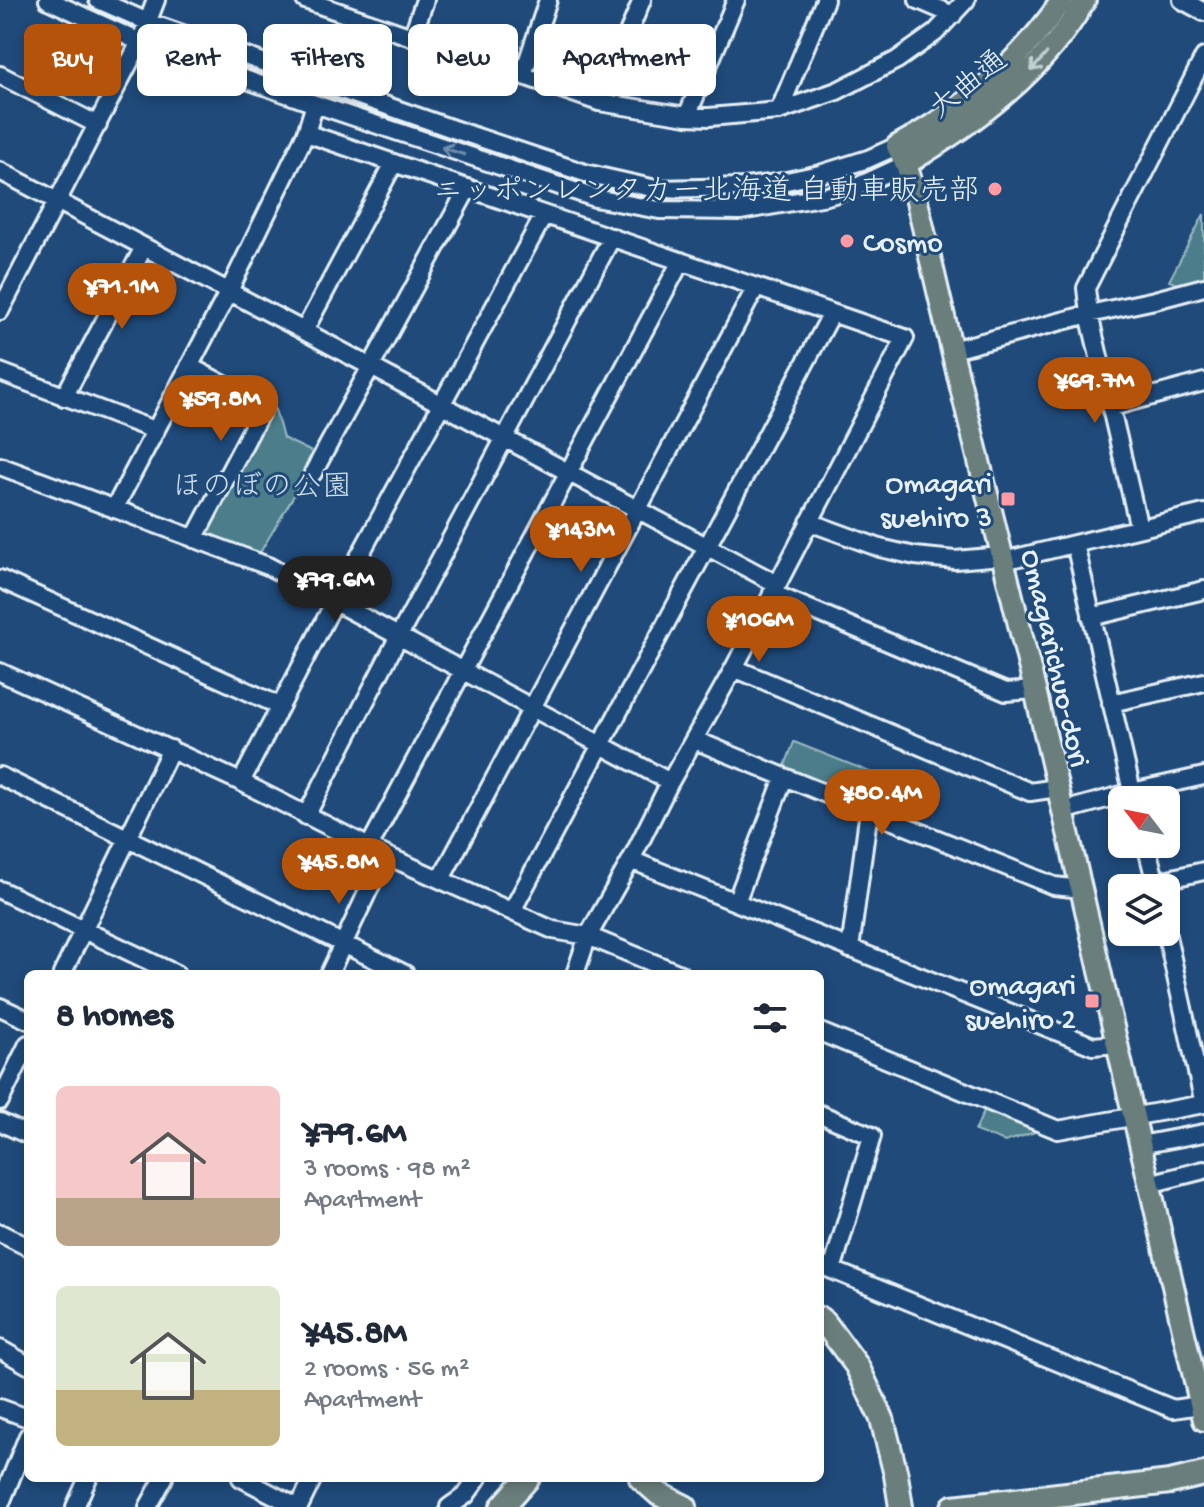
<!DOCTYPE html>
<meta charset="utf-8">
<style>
:root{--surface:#fff;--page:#f2f2f3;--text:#1f2937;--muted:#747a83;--accent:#b45309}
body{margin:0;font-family:"Gochi Hand","Klee One",sans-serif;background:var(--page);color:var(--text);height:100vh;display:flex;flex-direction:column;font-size:30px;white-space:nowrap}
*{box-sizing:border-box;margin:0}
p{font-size:26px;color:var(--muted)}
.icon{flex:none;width:44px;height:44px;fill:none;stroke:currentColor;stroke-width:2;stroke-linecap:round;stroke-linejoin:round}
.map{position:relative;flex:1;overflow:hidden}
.sheet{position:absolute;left:24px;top:970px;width:800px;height:512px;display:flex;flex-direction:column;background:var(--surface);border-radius:12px;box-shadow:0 4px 12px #0003}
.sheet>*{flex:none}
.banner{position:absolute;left:24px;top:24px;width:800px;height:72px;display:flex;gap:16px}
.needle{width:52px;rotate:302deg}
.tools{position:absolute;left:1108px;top:786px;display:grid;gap:16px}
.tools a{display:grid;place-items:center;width:72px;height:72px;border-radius:12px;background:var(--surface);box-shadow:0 4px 12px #0003;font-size:40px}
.price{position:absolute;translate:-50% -68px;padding:0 18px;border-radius:28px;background:var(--accent);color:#fff;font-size:26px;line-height:52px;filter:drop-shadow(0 2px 4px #0008)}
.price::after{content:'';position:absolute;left:50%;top:48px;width:24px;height:18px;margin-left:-12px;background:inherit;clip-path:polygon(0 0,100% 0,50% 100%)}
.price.current{background:#222;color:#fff}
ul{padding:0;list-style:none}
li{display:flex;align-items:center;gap:24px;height:200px;padding:0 32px}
li span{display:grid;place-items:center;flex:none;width:224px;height:160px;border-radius:12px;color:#555}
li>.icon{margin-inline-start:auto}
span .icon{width:96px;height:96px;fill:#fffc;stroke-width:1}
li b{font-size:34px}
h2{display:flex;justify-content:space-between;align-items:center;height:96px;padding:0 32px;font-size:34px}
.pill{padding:0 28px;border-radius:12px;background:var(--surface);box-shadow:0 4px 12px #0003;font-size:28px;line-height:72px}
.pill.current{background:var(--accent);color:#fff}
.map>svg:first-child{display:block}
.green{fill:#4c7e8a;stroke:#9ab8c1;stroke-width:2}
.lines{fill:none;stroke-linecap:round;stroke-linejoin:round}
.minor-casing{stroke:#e8f1f8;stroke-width:22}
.major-casing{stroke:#e8f1f8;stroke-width:26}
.highway-casing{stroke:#e8f1f8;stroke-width:28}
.minor{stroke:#1f4a7a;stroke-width:16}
.major{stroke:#6b7f7c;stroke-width:20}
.highway{stroke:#6b7f7c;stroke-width:22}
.oneway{stroke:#c2cfd3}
.oneway2{stroke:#6f8dac}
.poi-dot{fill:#ff9aa2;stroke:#1f4a7a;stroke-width:3}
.labels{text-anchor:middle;stroke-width:6;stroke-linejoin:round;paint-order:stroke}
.street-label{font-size:30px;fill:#e8f1f8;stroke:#1f4a7a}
.poi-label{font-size:30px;fill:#e8f1f8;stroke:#1f4a7a;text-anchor:end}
.park-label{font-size:30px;fill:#d1e0e8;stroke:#1f4a7a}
</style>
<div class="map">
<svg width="1204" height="1507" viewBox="0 0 1204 1507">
<rect width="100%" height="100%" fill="#1f4a7a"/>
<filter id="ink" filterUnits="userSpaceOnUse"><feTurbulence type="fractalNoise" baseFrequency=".0125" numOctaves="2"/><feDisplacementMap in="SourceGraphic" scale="16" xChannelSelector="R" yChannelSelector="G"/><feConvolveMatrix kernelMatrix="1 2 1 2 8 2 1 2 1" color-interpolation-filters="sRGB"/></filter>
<g filter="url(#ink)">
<path class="green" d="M 1204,214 L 1204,279 L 1180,285 L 1169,281 Z
M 273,402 L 283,438 L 318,455 L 255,561 L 194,539 Z
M 794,742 L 870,772 L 856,801 L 783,771 Z
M 986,1106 L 1041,1130 L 1005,1142 L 975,1131 Z"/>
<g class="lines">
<g class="minor-casing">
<path id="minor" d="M 48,0 L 140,42 L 315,104 L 595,198 L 659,210 L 740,211 L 827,196 L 852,189 L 906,164
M 98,0 L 148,22 L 453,129 L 585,173 L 656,189 L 745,187 L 777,183 L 820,174 L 868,159 L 897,146
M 305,0 L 599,102 L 687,116 L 709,117 L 779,111 L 837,91 L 897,60 L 935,33 L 966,0
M 918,0 L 953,15
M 1182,0 L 1204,12
M 412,37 L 425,0
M 0,75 L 98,125
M 523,75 L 548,0
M 599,102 L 642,0
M 779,111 L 825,0
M 687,116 L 736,0
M 306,133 L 905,338 L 734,668 L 670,782 L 631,860 L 588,936 L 575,974
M 0,171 L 304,331 L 777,584
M 0,311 L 140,42 L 156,0
M 304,331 L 394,163
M 952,350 L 1089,314 L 1155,300 L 1204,287
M 189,366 L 264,406 L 194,539
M 0,372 L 154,430
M 64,397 L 144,247
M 1112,407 L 1204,382
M 0,466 L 268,566 L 670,782
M 313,473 L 468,188
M 114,509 L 229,291 L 306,133 L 315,104
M 809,522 L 880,548 L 915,556 L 955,560 L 1002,556
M 1139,528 L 1089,314 L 1086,288 L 1204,57
M 1075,544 L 1134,800
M 1003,561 L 1204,513
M 0,579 L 280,706
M 772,593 L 1006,692 L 1035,690
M 1091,617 L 1204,590
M 734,668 L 1030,792 L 1057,788
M 0,672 L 241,782 L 385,855 L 553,930 L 588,936 L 680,974
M 1111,703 L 1204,682
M 695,740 C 814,790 934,837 1054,886 L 1082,889
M 0,776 L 405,974
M 241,782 L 335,601 L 544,215
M 1063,811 L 1132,792 L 1204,776
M 306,816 L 399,636 L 612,237
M 1146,844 L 1157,888
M 369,847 L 681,261
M 631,860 L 1093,1046 L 1117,1044
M 441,879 L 756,287
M 1155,882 L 1204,871
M 0,890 L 176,974
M 736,902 L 784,778
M 512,911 L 832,313
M 1166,931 L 1204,1104
M 850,949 L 869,810
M 62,974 L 171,749
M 329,974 L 385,855
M 0,1007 L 28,1020
M 820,1032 L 1058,1130 L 1204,1104
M 0,1101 L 28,1044
M 820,1114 L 872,1136 L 832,1270
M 0,1122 L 28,1135
M 1140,1145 L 1204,1133
M 1149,1184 L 1204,1170
M 0,1233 L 28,1247
M 820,1265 L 1173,1409 L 1200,1405
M 0,1349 L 28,1365
M 0,1408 L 28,1418
M 241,1478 L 297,1507
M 0,1505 L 28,1436
M 75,1507 L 88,1478
M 148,1507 L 164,1478
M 299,1507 L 313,1478
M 449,1507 L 466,1495 L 478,1478"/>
</g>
<g class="major-casing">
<path id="major" d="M 1062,0 C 1020,63 963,110 897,146 L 906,164 L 915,193 L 953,355 L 1035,690 L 1204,1420
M 906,164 C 976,122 1044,72 1085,0"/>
</g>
<g class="highway-casing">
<path id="highway" d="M 820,1319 L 825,1323 L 857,1366 L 882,1419 L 896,1475 L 901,1507
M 641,1478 L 659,1494 L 685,1507
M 502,1507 L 528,1478
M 953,1507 L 1170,1482 L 1204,1474"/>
</g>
<use href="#minor" class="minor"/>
<use href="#major" class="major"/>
<use href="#highway" class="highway"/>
</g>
<defs><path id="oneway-shaft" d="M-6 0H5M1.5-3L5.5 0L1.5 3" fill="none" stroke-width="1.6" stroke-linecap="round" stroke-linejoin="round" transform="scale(2)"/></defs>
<use class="oneway" href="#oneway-shaft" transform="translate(1039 62) rotate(131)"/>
<use class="oneway2" href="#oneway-shaft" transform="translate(453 151) rotate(-162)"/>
</g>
<g class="poi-dot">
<circle cx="995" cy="189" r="8"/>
<circle cx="847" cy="241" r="8"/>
<rect x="1000" y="491" width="16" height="16" rx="4"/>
<rect x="1084" y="993" width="16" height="16" rx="4"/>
</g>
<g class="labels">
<g class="street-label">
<text transform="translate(967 83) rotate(-39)" y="10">大曲通</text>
<text transform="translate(1057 658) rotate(77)" y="10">Omagarichuo-dori</text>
</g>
<g class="poi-label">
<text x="979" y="199">ニッポンレンタカー北海道 自動車販売部</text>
<text x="863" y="251" text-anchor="start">Cosmo</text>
<text x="992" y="492">Omagari<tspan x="992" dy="34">suehiro 3</tspan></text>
<text x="1076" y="994">Omagari<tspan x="1076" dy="34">suehiro 2</tspan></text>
</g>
<g class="park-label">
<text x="262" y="495">ほのぼの公園</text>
</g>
</g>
</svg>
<div class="tools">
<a><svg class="needle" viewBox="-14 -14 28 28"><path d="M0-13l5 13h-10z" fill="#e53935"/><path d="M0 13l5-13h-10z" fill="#747a83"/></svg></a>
<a><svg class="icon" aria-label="layers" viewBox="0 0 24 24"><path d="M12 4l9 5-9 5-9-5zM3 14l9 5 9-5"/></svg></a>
</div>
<b class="price" style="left:122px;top:331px">¥71.1M</b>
<b class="price" style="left:1095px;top:425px">¥69.7M</b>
<b class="price" style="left:221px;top:443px">¥59.8M</b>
<b class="price" style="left:581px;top:574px">¥143M</b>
<b class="price current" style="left:335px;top:624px">¥79.6M</b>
<b class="price" style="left:759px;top:664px">¥106M</b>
<b class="price" style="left:882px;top:837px">¥80.4M</b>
<b class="price" style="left:339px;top:906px">¥45.8M</b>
<div class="banner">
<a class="pill current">Buy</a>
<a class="pill">Rent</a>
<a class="pill">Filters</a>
<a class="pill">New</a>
<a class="pill">Apartment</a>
</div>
<section class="sheet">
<h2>8 homes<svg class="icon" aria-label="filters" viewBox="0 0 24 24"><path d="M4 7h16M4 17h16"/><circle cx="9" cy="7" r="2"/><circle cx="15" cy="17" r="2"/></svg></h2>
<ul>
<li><span style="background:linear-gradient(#f6c9c9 70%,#b9a48a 0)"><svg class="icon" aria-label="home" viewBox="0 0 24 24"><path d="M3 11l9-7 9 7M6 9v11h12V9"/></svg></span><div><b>¥79.6M</b><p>3 rooms · 98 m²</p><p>Apartment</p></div></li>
<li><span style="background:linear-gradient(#dfe7d0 65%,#c2b280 0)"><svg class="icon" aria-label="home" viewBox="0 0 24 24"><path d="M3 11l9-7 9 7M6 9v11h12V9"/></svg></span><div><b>¥45.8M</b><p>2 rooms · 56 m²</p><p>Apartment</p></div></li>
</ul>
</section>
</div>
